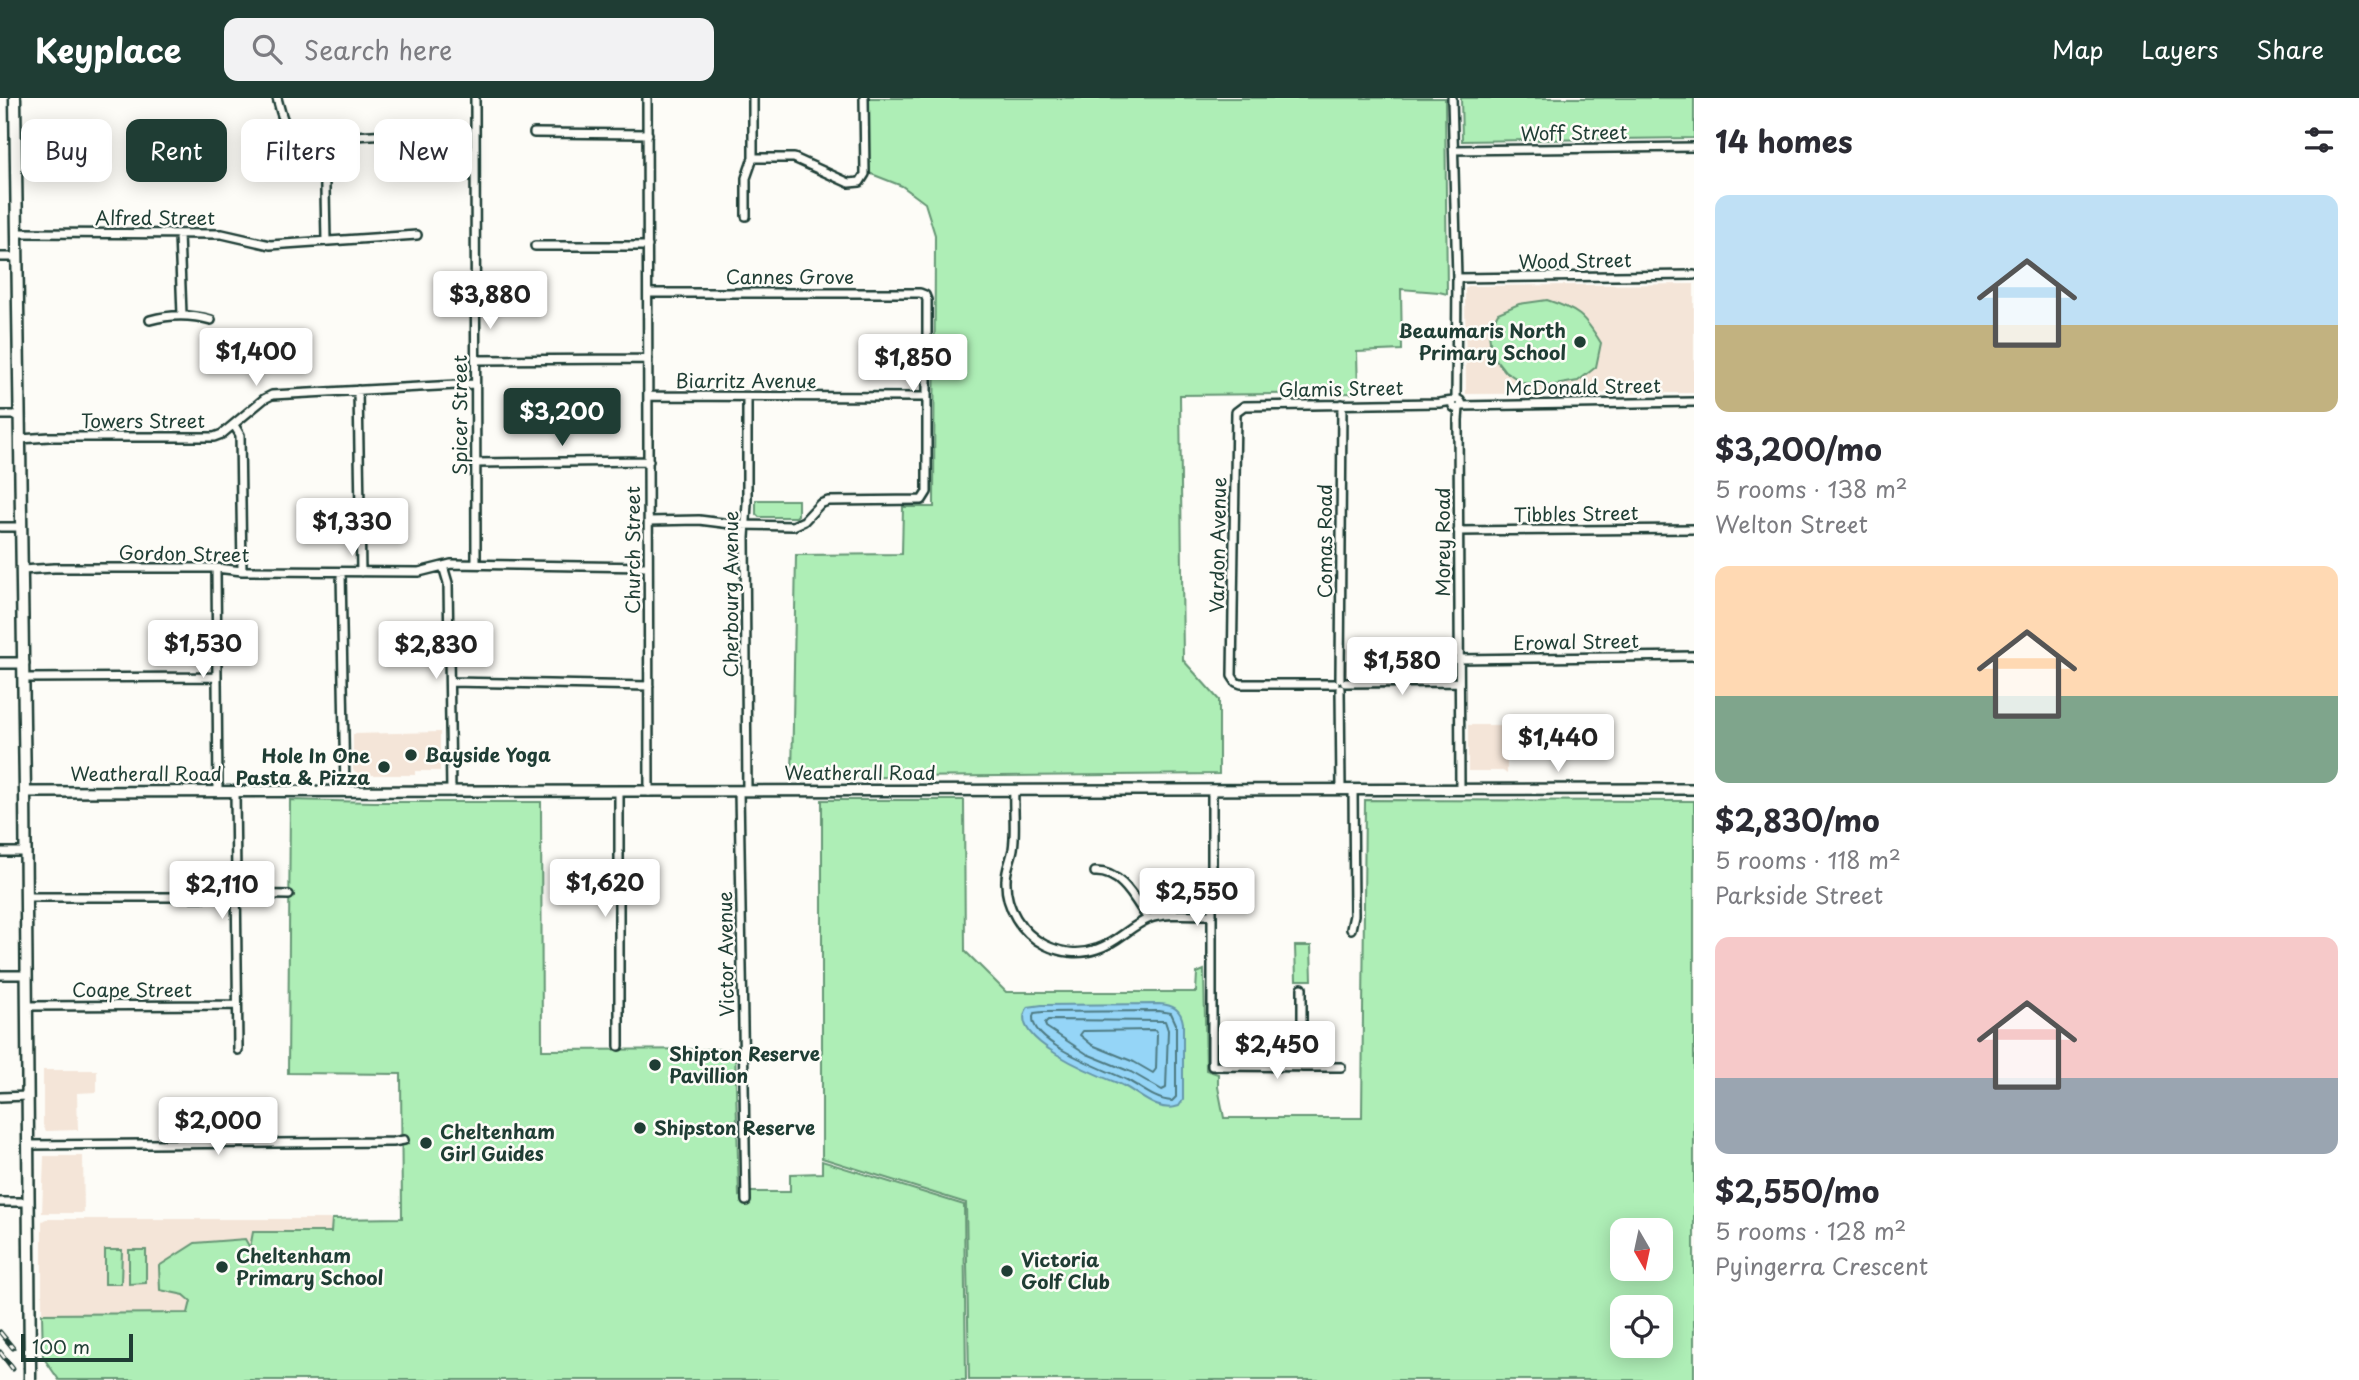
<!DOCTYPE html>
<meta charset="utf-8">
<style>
:root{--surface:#fff;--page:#f2f2f3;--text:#2b2b33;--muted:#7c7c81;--accent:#1f3d34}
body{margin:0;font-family:"Playpen Sans",sans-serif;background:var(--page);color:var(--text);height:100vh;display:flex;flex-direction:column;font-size:26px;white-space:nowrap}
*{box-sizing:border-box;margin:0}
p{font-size:23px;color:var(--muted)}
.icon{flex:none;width:38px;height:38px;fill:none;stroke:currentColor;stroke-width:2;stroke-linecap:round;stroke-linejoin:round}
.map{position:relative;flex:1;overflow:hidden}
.side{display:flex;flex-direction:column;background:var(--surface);width:665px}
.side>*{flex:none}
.top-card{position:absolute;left:21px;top:21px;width:665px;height:63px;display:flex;gap:14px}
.needle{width:46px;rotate:171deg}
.controls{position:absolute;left:1610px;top:1120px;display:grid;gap:14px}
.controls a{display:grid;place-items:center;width:63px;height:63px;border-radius:14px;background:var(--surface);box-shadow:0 4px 18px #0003;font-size:35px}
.scale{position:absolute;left:21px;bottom:18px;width:112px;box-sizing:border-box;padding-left:7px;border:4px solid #1f3d34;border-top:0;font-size:19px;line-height:24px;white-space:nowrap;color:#1f3d34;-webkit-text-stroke:5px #fdfcf7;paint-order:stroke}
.price{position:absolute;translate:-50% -60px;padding:0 16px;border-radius:7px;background:#fff;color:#222;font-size:23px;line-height:46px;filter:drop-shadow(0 2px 4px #0008)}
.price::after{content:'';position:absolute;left:50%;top:42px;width:21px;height:16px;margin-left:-10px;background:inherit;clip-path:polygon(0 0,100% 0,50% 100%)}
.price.active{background:var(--accent);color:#fff}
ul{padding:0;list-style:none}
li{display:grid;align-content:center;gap:14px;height:371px;padding:0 21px}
li span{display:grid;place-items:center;height:217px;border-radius:14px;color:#555}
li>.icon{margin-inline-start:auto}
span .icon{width:126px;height:126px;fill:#fffc;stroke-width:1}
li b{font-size:30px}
h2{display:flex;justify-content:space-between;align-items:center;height:84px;padding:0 21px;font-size:30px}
.tag{padding:0 24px;border-radius:14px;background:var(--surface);box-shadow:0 4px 18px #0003;font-size:24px;line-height:63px}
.tag.active{background:var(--accent);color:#fff}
header{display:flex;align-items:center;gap:42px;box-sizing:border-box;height:98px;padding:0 35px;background:var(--accent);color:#fff}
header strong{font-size:33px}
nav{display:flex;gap:38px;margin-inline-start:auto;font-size:24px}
.search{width:490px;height:63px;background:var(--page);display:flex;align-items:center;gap:18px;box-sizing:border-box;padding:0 24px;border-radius:14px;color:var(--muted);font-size:26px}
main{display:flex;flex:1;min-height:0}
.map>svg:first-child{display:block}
.built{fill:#f4e5d8}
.green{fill:#aeeeb6;stroke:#669675;stroke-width:2;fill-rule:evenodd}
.water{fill:#95d5f7;stroke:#6698a9;stroke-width:2}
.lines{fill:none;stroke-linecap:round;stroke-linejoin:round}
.shore{stroke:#4e7a82;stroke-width:2}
.minor-casing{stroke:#1f3d34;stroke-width:12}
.tertiary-casing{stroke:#1f3d34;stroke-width:14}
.secondary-casing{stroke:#1f3d34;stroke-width:15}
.minor{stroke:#fdfcf7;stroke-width:7}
.tertiary{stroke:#fdfcf7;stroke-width:9}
.secondary{stroke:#fdfcf7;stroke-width:10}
.rail-casing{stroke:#1f3d34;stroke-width:5}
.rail{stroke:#fdfcf7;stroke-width:2.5;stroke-dasharray:8;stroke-linecap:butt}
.secondary-bridge-casing{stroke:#1f3d34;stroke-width:15;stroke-linecap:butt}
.secondary-bridge{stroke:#fdfcf7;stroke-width:10}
.poi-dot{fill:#1f3d34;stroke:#fdfcf7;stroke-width:2.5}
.labels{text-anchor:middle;stroke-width:5;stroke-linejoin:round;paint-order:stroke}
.street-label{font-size:19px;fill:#1f3d34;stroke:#fdfcf7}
.poi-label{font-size:19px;font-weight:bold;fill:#1f3d34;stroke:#fdfcf7;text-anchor:start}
</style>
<header>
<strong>Keyplace</strong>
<div class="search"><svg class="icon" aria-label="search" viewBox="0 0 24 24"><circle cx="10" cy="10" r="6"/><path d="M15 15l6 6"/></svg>Search here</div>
<nav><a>Map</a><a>Layers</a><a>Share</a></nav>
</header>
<main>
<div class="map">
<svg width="1694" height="1282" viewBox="0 0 1694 1282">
<rect width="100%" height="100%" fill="#fdfcf7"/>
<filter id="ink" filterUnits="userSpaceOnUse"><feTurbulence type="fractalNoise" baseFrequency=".0143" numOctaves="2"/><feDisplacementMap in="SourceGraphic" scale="14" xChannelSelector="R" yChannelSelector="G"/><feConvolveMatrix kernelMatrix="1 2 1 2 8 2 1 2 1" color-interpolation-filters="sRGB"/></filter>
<g filter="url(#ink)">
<path class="built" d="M 1694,186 L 1694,295 L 1466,296 L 1465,191 L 1468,188 Z
M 1468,627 L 1507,627 L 1507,676 L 1503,673 L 1468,673 Z
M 440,634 L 440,673 L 415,673 L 415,677 L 360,677 L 353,672 L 353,636 Z
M 43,972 L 97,972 L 97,994 L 77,995 L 78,1032 L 46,1033 L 43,1027 Z
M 44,1058 L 83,1058 L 84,1115 L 42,1115 Z
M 46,1121 L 402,1121 L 402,1215 L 42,1216 L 42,1123 Z"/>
<path class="green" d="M 868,0 L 1445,0 L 1447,196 L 1439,194 L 1401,191 L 1402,252 L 1357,254 L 1358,295 L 1180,297 L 1183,562 L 1219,602 L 1219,676 L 792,680 L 796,457 L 902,456 L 903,409 L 934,409 L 935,137 L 925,105 L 902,88 L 869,75 Z
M 1461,0 L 1694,0 L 1694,40 L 1462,43 Z
M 1547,202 C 1578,212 1584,217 1601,245 L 1596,269 L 1578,283 L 1549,288 L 1523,285 L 1505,273 L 1491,255 L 1489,233 L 1498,215 L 1519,206 Z
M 756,402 L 798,402 L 798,417 L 796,419 L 759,419 L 756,416 Z
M 290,702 L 374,704 L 541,704 L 542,952 L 735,951 L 739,1098 L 751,1094 L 790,1094 L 790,1076 L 822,1075 L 822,1063 L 964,1107 L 966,1282 L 59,1282 L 43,1259 L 42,1216 L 188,1215 L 191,1203 L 184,1197 L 160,1192 L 159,1168 L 195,1145 L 245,1141 L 250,1150 L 253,1134 L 331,1134 L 332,1121 L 402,1120 L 401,976 L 288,975 Z
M 822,702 L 964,702 L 965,853 L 1006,894 L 1196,894 L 1197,875 L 1204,872 L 1206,972 L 1218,976 L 1218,989 L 1224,1020 L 1362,1020 L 1365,702 L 1694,703 L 1694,1282 L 969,1282 L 966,1105 L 822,1060 ZM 1622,1132 L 1661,1132 L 1661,1171 L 1622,1171 ZM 1622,1209 L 1661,1209 L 1661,1248 L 1622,1248 Z
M 1295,848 L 1311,848 L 1312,882 L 1296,882 Z
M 105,1152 L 122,1152 L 121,1186 L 105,1186 Z
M 129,1152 L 146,1152 L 146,1185 L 129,1186 Z"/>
<path class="water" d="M 1159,906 C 1173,907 1181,911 1183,925 L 1183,1002 L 1179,1008 C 1157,1016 1138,994 1120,986 C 1099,978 1004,941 1028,909 L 1042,907 Z"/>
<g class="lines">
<path class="shore" d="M 1159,913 L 1171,915 L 1176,926 L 1176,999 L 1172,1003 C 1155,1002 1142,990 1127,982 C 1108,972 1023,944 1034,915 L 1043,914 Z
M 1048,922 L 1165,923 L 1168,932 L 1166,990 L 1162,992 L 1131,974 L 1087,956 L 1046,929 L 1045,925 Z
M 1155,932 L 1157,936 L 1156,971 L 1153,975 L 1134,964 L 1092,947 L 1080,937 L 1083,933 Z"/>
<g class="minor-casing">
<path id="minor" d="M 277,0 C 282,18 284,35 303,41 L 389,36 L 402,31
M 475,0 L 476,466
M 647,0 L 649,694
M 1452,0 L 1457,180 L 1456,301
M 534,35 L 648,36
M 324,41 L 326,143
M 1454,52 L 1694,49
M 753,60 L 794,60 L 849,85 L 860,84 L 865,76 L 864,0
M 746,118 L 746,80 L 753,60 L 753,0
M 17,135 L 222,136 L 270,147 L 417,137
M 179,136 L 182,217
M 535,148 L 648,148
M 0,159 L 17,159
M 1457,180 L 1694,177
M 648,195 L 920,195 L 925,197 L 927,202 L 927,394 L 922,402 L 828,403 L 820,406 L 804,423 L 793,428 L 739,427 L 699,422 L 649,423
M 150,222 C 171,216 190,216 211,222
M 476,262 L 648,261
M 358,292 L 361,474
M 649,298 L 927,299
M 747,299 L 747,405 L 745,440 L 747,693
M1452.5 306a4.5 4.5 0 1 1 9 0a4.5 4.5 0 1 1-9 0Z
M 1461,308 L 1694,304
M 1459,310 L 1458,322 L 1460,691
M 0,317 L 20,317
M 234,327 L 240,337 L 242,473
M 20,341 L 49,339 L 214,339 L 222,336 L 264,301 L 272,297 L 475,286
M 476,365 L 649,363
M 0,429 L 21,429
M 1458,433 L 1694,431
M 443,468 L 448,485 L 451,694
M 216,470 L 218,693
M 22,472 L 54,470 L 216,470 L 242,473 L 419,474 L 451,466 L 648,469
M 341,474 L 345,694
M 1459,561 L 1694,558
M 24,580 L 217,579
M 1340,581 L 1342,306
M 450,584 L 649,588
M 1345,585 L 1459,584
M 1335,586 L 1241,586 L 1236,584 L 1232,578 L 1236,314 L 1244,308 L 1439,305 L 1453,303
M 1340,591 L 1341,691
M 1014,692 C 1013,711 1016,732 1013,751 C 1011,762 1006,771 1006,782 C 1005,809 1021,835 1045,847 C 1061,855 1080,857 1097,851 C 1117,845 1129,829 1148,821 C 1166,814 1192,817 1211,817
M 1212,692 L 1212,968 L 1341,969
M 235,693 L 238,952
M 739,693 L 746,1103
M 619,694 L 619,948
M 0,754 L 26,754
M 1095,774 C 1122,773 1135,802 1148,821
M 236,796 L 289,797
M 26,799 L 236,799
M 1351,831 L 1354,817 L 1353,691
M 0,877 L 27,877
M 27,908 L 237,907
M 1302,969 L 1302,890
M 0,999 L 28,998
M 29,1047 L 393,1044 L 404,1042
M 0,1104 L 29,1104"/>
</g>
<g class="tertiary-casing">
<path id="tertiary" d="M 0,565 L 24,565
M 25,694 L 1694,691"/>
</g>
<g class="secondary-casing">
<path id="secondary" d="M 15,0 L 25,694 L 30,1269"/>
</g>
<use href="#minor" class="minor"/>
<use href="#tertiary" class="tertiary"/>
<use href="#secondary" class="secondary"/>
<g class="rail-casing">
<path id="rail" d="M 0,1234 L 13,1250
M 0,1254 L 13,1271"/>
</g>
<use href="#rail" class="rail"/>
<g class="secondary-bridge-casing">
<path id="secondary-bridge" d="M 30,1269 L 30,1282"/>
</g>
<use href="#secondary-bridge" class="secondary-bridge"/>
</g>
</g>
<g class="poi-dot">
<circle cx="1580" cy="244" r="7"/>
<circle cx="411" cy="657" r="7"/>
<circle cx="384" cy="669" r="7"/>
<circle cx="655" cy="967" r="7"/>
<circle cx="640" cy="1030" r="7"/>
<circle cx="426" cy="1045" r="7"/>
<circle cx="222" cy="1169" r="7"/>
<circle cx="1007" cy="1173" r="7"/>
</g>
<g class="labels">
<g class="street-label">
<text transform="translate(1574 35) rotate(-1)" y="7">Woff Street</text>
<text x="155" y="127">Alfred Street</text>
<text transform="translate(1575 163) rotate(-1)" y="7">Wood Street</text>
<text x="790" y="186">Cannes Grove</text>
<text x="746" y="290">Biarritz Avenue</text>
<text transform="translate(1583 289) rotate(-1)" y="7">McDonald Street</text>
<text transform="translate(1341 291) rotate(-1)" y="7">Glamis Street</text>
<text transform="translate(460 317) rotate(-90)" y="7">Spicer Street</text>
<text x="143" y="330">Towers Street</text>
<text transform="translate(1576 416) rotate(-1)" y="7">Tibbles Street</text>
<text transform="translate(1325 443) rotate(-90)" y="7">Comas Road</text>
<text transform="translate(1443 444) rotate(-90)" y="7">Morey Road</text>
<text transform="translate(1218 447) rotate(-89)" y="7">Vardon Avenue</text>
<text transform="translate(633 452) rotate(-90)" y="7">Church Street</text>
<text transform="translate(184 456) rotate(1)" y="7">Gordon Street</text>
<text transform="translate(731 496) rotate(-90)" y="7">Cherbourg Avenue</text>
<text transform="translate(1576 544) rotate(-1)" y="7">Erowal Street</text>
<text x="860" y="682">Weatherall Road</text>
<text x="146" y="683">Weatherall Road</text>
<text transform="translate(726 856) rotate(-91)" y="7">Victor Avenue</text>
<text x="132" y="899">Coape Street</text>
</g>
<g class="poi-label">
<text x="1566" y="240" text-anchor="end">Beaumaris North<tspan x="1566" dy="22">Primary School</tspan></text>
<text x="425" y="664">Bayside Yoga</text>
<text x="370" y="665" text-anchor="end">Hole In One<tspan x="370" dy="22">Pasta &amp; Pizza</tspan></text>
<text x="669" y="963">Shipton Reserve<tspan x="669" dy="22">Pavillion</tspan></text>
<text x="654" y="1037">Shipston Reserve</text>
<text x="440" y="1041">Cheltenham<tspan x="440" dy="22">Girl Guides</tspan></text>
<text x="236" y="1165">Cheltenham<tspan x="236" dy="22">Primary School</tspan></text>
<text x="1021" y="1169">Victoria<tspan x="1021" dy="22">Golf Club</tspan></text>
</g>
</g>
</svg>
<div class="controls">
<a><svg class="needle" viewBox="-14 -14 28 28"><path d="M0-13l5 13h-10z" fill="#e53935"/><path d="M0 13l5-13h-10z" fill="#7c7c81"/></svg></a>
<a><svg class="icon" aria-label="locate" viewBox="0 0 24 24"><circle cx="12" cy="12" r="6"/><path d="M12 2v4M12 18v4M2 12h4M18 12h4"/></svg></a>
</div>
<div class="scale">100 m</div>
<b class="price" style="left:490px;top:233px">$3,880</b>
<b class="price" style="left:256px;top:290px">$1,400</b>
<b class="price" style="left:913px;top:296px">$1,850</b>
<b class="price active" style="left:562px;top:350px">$3,200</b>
<b class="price" style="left:352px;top:460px">$1,330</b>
<b class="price" style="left:203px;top:582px">$1,530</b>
<b class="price" style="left:436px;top:583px">$2,830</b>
<b class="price" style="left:1402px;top:599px">$1,580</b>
<b class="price" style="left:1558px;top:676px">$1,440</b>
<b class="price" style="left:605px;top:821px">$1,620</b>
<b class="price" style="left:222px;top:823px">$2,110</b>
<b class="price" style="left:1197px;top:830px">$2,550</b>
<b class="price" style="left:1277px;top:983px">$2,450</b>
<b class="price" style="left:218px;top:1059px">$2,000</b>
<div class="top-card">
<a class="tag">Buy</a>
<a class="tag active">Rent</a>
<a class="tag">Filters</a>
<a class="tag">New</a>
</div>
</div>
<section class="side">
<h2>14 homes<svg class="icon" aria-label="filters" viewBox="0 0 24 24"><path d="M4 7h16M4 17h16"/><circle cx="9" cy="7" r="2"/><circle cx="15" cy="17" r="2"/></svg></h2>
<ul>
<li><span style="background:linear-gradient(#bfe0f5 60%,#c2b280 0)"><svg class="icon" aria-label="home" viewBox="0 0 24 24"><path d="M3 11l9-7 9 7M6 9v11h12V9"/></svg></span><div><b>$3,200/mo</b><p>5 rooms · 138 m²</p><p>Welton Street</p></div></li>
<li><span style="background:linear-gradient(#ffd9b3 60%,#7fa58c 0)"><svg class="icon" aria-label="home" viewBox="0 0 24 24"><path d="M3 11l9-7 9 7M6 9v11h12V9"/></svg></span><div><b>$2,830/mo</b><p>5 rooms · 118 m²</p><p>Parkside Street</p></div></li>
<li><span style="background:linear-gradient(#f6c9c9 65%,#9aa5b1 0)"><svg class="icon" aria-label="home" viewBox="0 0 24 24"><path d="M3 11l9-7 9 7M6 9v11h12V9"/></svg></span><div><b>$2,550/mo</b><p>5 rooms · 128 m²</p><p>Pyingerra Crescent</p></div></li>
</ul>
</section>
</main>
